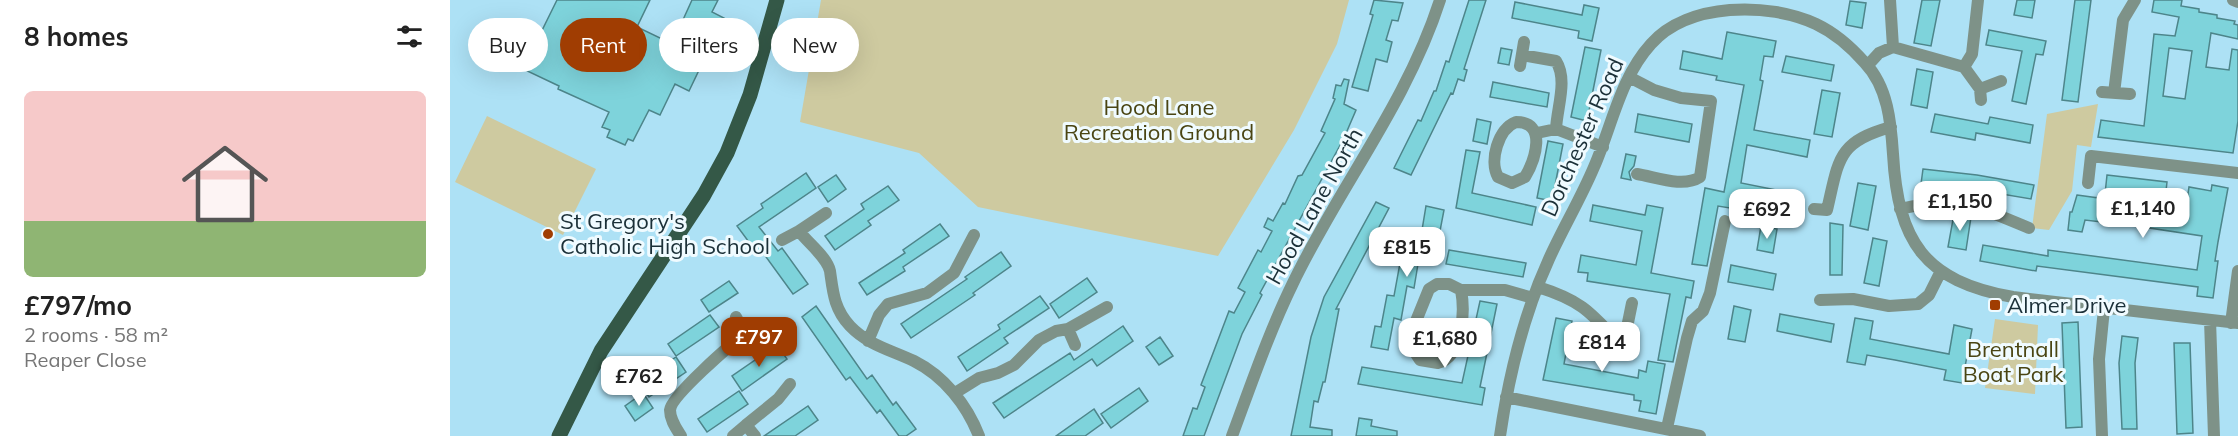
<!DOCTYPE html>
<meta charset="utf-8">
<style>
:root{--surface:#fff;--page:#f2f2f2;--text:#222;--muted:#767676;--accent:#a03d02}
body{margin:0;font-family:Mulish,sans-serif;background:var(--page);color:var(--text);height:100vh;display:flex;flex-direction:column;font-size:22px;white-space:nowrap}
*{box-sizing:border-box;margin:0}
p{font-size:20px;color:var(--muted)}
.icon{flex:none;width:33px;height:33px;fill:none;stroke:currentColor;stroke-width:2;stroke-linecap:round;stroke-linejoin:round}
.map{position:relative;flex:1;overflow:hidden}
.panel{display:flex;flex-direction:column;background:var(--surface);width:450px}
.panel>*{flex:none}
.guide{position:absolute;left:18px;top:18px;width:570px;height:54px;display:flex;gap:12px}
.price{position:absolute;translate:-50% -51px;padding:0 14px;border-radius:12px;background:#fff;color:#222;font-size:20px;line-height:39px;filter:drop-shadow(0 2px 3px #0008)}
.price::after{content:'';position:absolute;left:50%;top:36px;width:18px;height:14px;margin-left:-9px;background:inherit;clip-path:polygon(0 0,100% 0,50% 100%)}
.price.active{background:var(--accent);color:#fff}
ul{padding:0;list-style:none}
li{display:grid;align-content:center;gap:12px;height:318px;padding:0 24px}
li span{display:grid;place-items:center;height:186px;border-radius:9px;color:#555}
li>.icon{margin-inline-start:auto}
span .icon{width:108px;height:108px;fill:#fffc;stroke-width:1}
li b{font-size:26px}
h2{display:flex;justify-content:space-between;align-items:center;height:72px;padding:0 24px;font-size:26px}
.chip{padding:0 21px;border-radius:27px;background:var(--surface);box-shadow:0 6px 24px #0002;font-size:21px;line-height:54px}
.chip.active{background:var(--accent);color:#fff}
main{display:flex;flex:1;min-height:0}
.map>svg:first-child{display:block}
.green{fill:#cecaa0}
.building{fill:#7ed3db;stroke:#4d858a;stroke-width:1.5;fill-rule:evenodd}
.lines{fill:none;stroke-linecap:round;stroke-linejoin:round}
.street{stroke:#7e9288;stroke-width:12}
.primary{stroke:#345847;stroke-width:15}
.poi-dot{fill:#a03d02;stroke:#f0fbff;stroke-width:2}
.labels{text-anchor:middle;stroke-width:6;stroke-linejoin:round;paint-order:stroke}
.park-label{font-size:22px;fill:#4a4513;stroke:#f0fbff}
.street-label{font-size:22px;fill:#1b3038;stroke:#f0fbff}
.poi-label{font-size:22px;fill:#1b3038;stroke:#f0fbff;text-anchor:start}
</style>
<main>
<section class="panel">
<h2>8 homes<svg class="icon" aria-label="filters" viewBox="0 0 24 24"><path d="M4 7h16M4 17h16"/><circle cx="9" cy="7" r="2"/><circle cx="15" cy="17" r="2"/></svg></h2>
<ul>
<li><span style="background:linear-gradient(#f6c9c9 70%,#8fb573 0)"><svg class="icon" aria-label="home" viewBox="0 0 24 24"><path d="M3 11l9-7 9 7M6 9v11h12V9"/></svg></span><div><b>£797/mo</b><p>2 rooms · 58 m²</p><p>Reaper Close</p></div></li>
</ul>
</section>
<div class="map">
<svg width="1788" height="436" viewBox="0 0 1788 436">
<rect width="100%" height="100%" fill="#ade1f5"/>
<path class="green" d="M 371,0 L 899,0 L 887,44 L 844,130 L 768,256 L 528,207 L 469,153 L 350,122 Z
M 1648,104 L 1641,147 L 1627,145 L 1622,191 L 1599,230 L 1582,228 L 1597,114 Z
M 37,116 L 146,169 L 113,235 L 5,182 Z
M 1545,319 L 1588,325 L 1585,394 L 1535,388 Z"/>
<path class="building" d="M 107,0 L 200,0 L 187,27 L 212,39 L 217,28 L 227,33 L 242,0 L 268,0 L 262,12 L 274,18 L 239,91 L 225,84 L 210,115 L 199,110 L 183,141 L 178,139 L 175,145 L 157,137 L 160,130 L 152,127 L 159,112 L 108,89 L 109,86 L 73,69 Z
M 924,0 L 953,3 L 948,21 L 942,20 L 936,40 L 942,42 L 937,62 L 926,59 L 918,91 L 902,87 L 923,15 L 920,14 Z
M 1019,0 L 1036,0 L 1014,69 L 1017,70 L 1014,81 L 1008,79 L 1003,94 L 1001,93 L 961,175 L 944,168 L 968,120 L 971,121 L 984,91 L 986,91 L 996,61 L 999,62 Z
M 1472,0 L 1490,0 L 1481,46 L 1464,43 Z
M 1567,0 L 1585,0 L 1582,18 L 1564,15 Z
M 1625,0 L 1641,0 L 1628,102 L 1612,100 Z
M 1704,0 L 1732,0 L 1731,6 L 1749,9 L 1749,12 L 1767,15 L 1767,18 L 1785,21 L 1784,24 L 1788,25 L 1788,39 L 1761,33 L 1756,67 L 1779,70 L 1782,49 L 1788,50 L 1788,121 L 1783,153 L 1648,137 L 1651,120 L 1694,126 L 1704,34 L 1725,36 L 1729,17 L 1702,12 ZM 1719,48 L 1742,51 L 1735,99 L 1713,96 Z
M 1400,1 L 1416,3 L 1412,28 L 1396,25 Z
M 1065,2 L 1132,15 L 1134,5 L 1149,8 L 1142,41 L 1128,38 L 1129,31 L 1062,18 Z
M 1539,30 L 1596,41 L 1593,55 L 1586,54 L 1576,104 L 1562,101 L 1572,51 L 1536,45 Z
M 1277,32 L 1326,41 L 1323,57 L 1314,56 L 1310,80 L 1313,81 L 1304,130 L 1360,140 L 1357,157 L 1297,145 L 1291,183 L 1352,195 L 1349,211 L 1288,199 L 1286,209 L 1268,206 L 1257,266 L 1242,264 L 1255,188 L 1274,192 L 1294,85 L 1266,80 L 1267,76 L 1230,69 L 1233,51 L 1272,59 Z
M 1135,47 L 1151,50 L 1137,121 L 1121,117 Z
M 1051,48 L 1062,50 L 1059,65 L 1048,63 Z
M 1336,56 L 1384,65 L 1381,81 L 1332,72 Z
M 1467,69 L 1483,72 L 1477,108 L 1461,105 Z
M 894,79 L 899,80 L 894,104 L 906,110 L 894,138 L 810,293 L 812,295 L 792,334 L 754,436 L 733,436 L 743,408 L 747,409 L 755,387 L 751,385 L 779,311 L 784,313 L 795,292 L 788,288 L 808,250 L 811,252 L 822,231 L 814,227 L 818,218 L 823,221 L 833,203 L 835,204 L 848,176 L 852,175 L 875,133 L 871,131 L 885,99 L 883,98 L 886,85 L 891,86 Z
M 1043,82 L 1099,93 L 1097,107 L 1040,97 Z
M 1372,90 L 1390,93 L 1382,137 L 1364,134 Z
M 1188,114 L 1242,124 L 1239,142 L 1185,132 Z
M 1485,114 L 1538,124 L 1540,117 L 1583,125 L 1580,143 L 1526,133 L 1525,140 L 1481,132 Z
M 1027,119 L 1041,122 L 1037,144 L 1023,141 Z
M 1098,141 L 1113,144 L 1102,201 L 1087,198 Z
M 1016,150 L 1030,152 L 1022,193 L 1086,207 L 1082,225 L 1006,208 Z
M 1176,154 L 1186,156 L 1184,166 L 1179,172 L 1181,180 L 1171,178 Z
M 1473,169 L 1527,175 L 1584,185 L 1581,199 L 1516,188 L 1471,184 Z
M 356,173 L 366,188 L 309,227 L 328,251 L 332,248 L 358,284 L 343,294 L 311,250 L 307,253 L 287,226 L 313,208 L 311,204 Z
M 386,175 L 396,189 L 378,202 L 368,187 Z
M 1657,175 L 1717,182 L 1713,218 L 1734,221 L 1739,187 L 1761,191 L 1762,185 L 1778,188 L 1768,242 L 1765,261 L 1768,261 L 1763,298 L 1747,296 L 1748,287 L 1587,266 L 1586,271 L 1530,261 L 1533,245 L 1598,256 L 1598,250 L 1747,270 L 1752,236 L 1693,227 L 1696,199 L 1655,194 Z
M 1408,183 L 1426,186 L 1418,230 L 1400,226 Z
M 438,186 L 449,200 L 418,221 L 421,225 L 385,250 L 375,236 L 414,209 L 411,204 Z
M 1627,195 L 1663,200 L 1660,223 L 1635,220 L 1632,232 L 1618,230 L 1620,212 L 1622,212 Z
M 926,202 L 939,208 L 886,309 L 889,309 L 875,382 L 873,382 L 868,402 L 864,401 L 860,427 L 882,430 L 882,436 L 841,436 L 861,337 L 874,297 Z
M 1143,205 L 1195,215 L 1197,205 L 1213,208 L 1201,273 L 1244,281 L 1241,298 L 1236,297 L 1223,362 L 1208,360 L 1220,294 L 1137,281 L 1138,273 L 1128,272 L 1131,255 L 1186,265 L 1192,231 L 1140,221 Z
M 976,206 L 994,210 L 990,231 L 983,230 L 977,259 L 969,258 L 964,288 L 957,286 L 951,320 L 944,318 L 938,350 L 921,347 L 925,326 L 931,327 L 937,295 L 944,296 L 950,263 L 958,264 L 964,234 L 971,236 Z
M 1504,214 L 1521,217 L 1516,250 L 1498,247 Z
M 1380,223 L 1393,225 L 1392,275 L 1380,275 Z
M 490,224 L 499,236 L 453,267 L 455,271 L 417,295 L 409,283 L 455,253 L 453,250 Z
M 1311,226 L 1327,229 L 1323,253 L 1307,250 Z
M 1423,238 L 1437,241 L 1429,286 L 1414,283 Z
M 999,250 L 1076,263 L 1073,277 L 996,264 Z
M 551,252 L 561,266 L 523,293 L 525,295 L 461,338 L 451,324 L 517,279 L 515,277 Z
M 1281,265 L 1326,274 L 1323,290 L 1278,282 Z
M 637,278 L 647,292 L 609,318 L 600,304 Z
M 279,281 L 288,293 L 259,312 L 251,300 Z
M 590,296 L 599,308 L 554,338 L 558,343 L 517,371 L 508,357 L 550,329 L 548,325 Z
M 1030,301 L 1047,304 L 1030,387 L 1035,388 L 1032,405 L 908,384 L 912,367 L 1012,383 Z
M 366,306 L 417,379 L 422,375 L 443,405 L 446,402 L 466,429 L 456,436 L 449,436 L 430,410 L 427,413 L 400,377 L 396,380 L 352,317 Z
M 1284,306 L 1301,310 L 1295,342 L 1278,339 Z
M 1330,314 L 1384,324 L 1381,342 L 1327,331 Z
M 260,315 L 269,327 L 226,356 L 218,344 Z
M 1106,318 L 1122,321 L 1114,364 L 1188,378 L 1189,370 L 1196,372 L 1198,361 L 1215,364 L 1206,414 L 1189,411 L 1191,401 L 1184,400 L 1184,395 L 1093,380 Z
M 1405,318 L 1423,321 L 1420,339 L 1499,354 L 1504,325 L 1522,329 L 1512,383 L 1494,380 L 1496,370 L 1445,360 L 1417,355 L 1415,365 L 1397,362 Z
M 1628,322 L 1632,427 L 1616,428 L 1612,323 Z
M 673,326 L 683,341 L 647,366 L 642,359 L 554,418 L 543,403 L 620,353 L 624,360 Z
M 1672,336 L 1688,338 L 1685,363 L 1687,429 L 1672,429 L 1669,363 Z
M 710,337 L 723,356 L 709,365 L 696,347 Z
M 1724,343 L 1740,343 L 1743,433 L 1727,434 Z
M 327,345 L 337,359 L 292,391 L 282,376 Z
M 226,357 L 236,372 L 199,397 L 189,382 Z
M 689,388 L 698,401 L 661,428 L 651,414 Z
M 289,391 L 298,404 L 257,432 L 248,419 Z
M 193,393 L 203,408 L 185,421 L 175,406 Z
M 358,406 L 368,420 L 345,436 L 314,436 Z
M 644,409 L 653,423 L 635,436 L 606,436 Z
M 909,418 L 922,420 L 921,426 L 947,431 L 947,436 L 906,436 Z"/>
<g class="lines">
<path class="street" d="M 1440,0 L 1443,47 L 1514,67 L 1530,89
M 1783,0 L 1788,2
M 1072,55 L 1106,61 C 1118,80 1107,107 1106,129
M 1418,65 L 1429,53 L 1443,47
M 1070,66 L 1074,42
M 1514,67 L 1522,54 L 1528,0
M 1179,77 L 1204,90 L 1231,98 L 1261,101 L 1250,177 C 1233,188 1206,177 1187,174
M 1652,92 L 1680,94
M 1664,93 L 1673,20 L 1685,0
M 1531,100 L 1530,89 L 1551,81
M 1066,122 C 1098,122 1085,160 1075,177 L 1062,183 L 1048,177 C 1039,161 1048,129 1066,122 Z
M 1087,133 L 1106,129 L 1153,147
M 1638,183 L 1641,156 L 1788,173
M 1364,209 L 1377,210 C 1389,159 1387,142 1441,127
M 1450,209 C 1508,196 1526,206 1579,228
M 376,213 L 349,231 C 358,243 377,257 380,271 C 383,292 384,309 400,326 C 418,345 441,350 464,361 C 494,376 517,405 529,436
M 332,240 L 349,231
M 1088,287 C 1133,301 1141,313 1173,347 L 1182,303
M 1011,290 C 1015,311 1013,357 988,363 L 970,360 L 962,348 L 964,326 L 979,289 L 987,284 L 999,284 L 1011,290 L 1055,290 L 1083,298
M 1370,300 L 1403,299 L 1439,306 L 1468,304 L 1479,295 L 1491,271
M 286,317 L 295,334 L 314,325
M 1760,320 L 1764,436
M 1781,323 L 1788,271
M 418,341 L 429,315 L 438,304 L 477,293 L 504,273 L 524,235
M 625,345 L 618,329 L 657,307
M 505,393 L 529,378 L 548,373 L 564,365 L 589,340 L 606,331 L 618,329
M 1056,397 L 1250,436
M 1217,428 L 1237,338 L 1242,321 L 1253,311 L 1260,293 L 1275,221
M 231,436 C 226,428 220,420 220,410 C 221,396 281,344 295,334
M 283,436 L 296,425
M 305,436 L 296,425 L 328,399 L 340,384
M 782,436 C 801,385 819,332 843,283 C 889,187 957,103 990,0
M 1050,436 C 1059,374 1073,316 1099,259 C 1113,228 1131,198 1144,167 C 1162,126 1170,78 1201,44 C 1238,2 1319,2 1366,24 C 1385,33 1401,47 1415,63 C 1438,87 1441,123 1443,154 C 1448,242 1474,281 1563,297 L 1788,323
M 1652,436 L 1649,359 L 1654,309"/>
<path class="primary" d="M 109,436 L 151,351 L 254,195 L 277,153 L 300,95 L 327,0"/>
</g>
<g class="poi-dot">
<circle cx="98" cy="234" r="6"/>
<rect x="1539" y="299" width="12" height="12" rx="3"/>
</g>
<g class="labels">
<g class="park-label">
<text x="709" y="115">Hood Lane<tspan x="709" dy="25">Recreation Ground</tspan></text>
<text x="1563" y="357">Brentnall<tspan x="1563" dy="25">Boat Park</tspan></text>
</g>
<g class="street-label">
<text transform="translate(1132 137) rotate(-66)" y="8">Dorchester Road</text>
<text transform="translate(864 206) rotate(-61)" y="8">Hood Lane North</text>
</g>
<g class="poi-label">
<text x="110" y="229">St Gregory's<tspan x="110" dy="25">Catholic High School</tspan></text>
<text x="1557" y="313">Almer Drive</text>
</g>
</g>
</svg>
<b class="price" style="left:1510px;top:232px">£1,150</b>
<b class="price" style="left:1693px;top:239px">£1,140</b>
<b class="price" style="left:1317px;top:240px">£692</b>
<b class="price" style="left:957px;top:278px">£815</b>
<b class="price active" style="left:309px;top:368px">£797</b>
<b class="price" style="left:995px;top:369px">£1,680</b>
<b class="price" style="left:1152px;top:373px">£814</b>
<b class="price" style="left:189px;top:407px">£762</b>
<div class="guide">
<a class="chip">Buy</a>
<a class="chip active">Rent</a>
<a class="chip">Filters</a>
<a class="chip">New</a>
</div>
</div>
</main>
